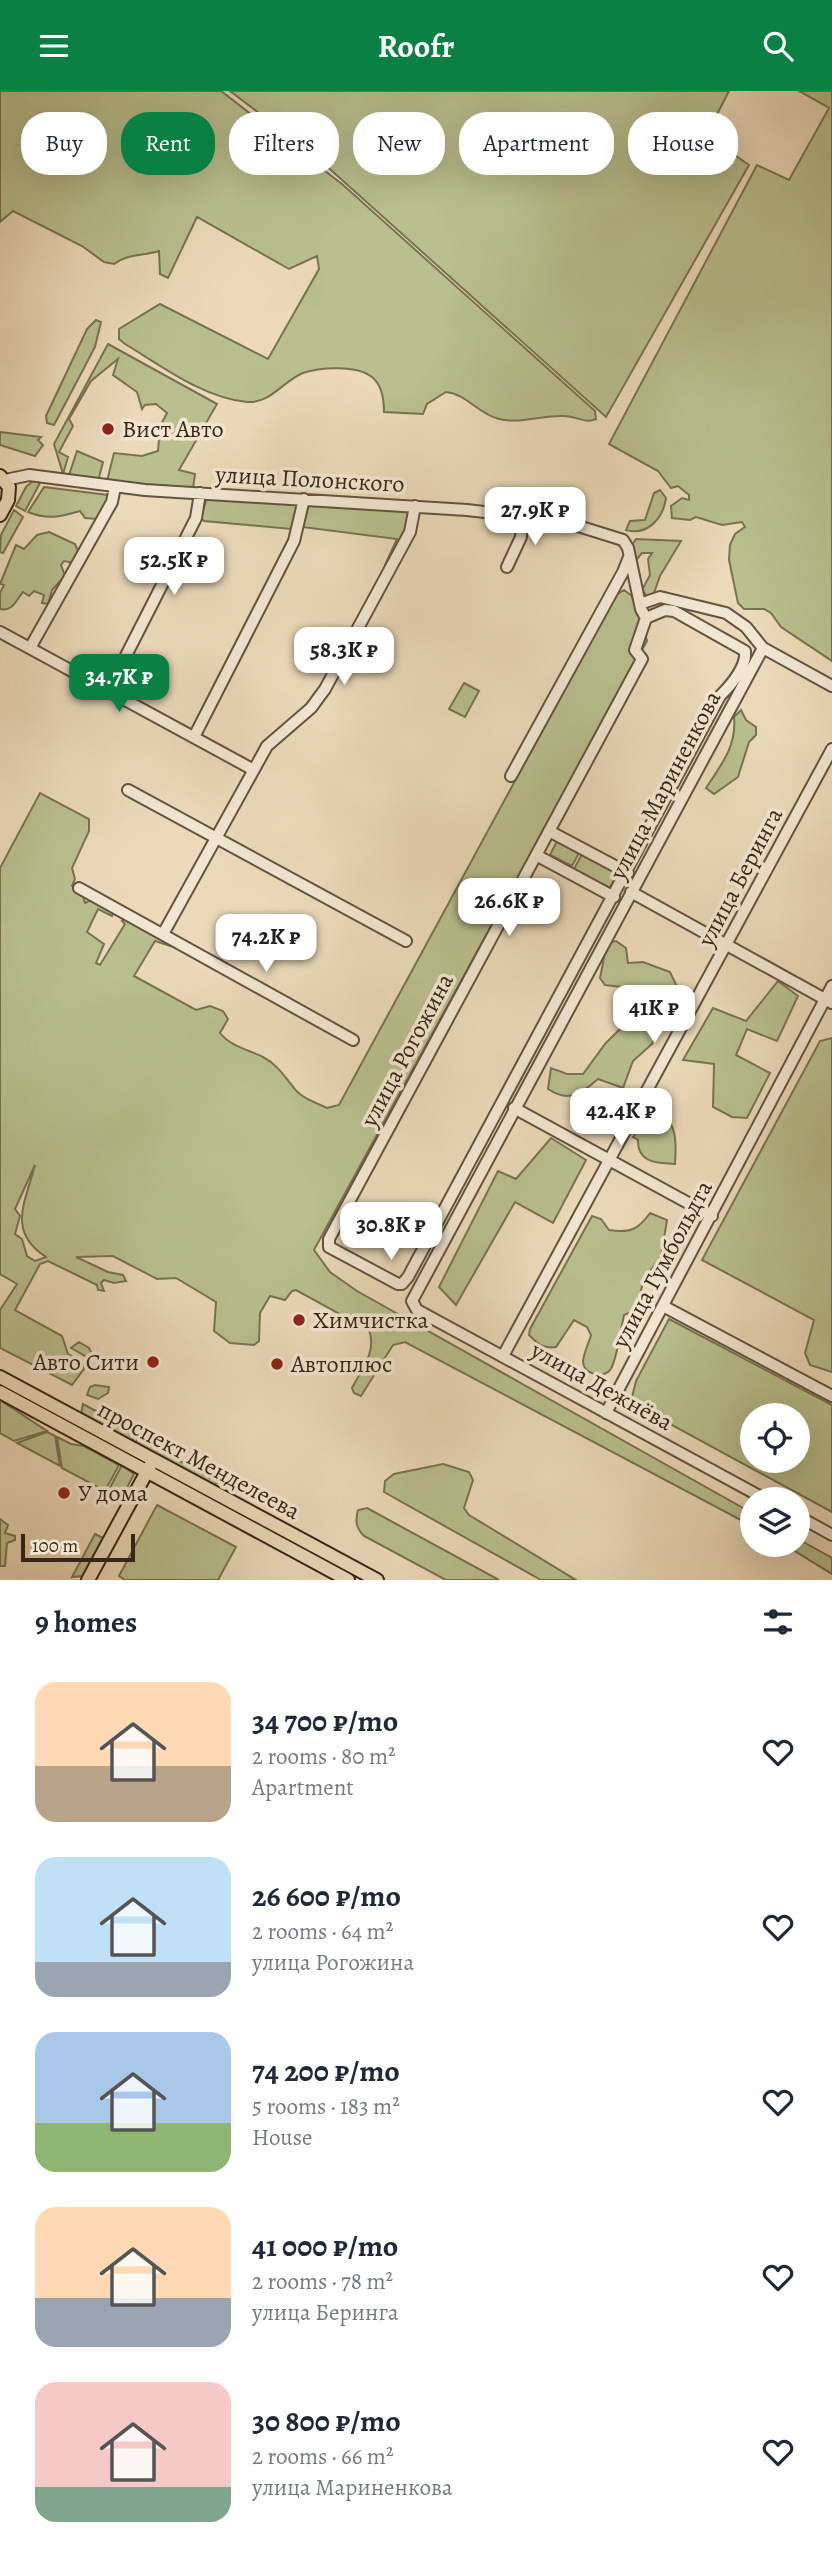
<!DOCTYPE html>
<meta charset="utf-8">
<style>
:root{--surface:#fff;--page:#f2f2f3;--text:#1f2937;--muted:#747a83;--accent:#0b8043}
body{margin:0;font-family:Alegreya,serif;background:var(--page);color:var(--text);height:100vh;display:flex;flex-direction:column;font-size:26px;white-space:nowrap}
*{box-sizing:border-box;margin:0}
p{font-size:23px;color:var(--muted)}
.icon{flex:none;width:38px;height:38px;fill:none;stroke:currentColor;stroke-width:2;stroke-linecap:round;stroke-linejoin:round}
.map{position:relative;height:1489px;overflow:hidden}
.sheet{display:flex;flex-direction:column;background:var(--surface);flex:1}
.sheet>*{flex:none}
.guide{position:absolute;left:21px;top:21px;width:791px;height:63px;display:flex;gap:14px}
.buttons{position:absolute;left:740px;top:1312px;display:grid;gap:14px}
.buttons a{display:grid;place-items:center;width:70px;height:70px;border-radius:50%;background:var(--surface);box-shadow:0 7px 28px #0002;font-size:35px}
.scale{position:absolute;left:21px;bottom:18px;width:114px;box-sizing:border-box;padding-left:7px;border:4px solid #382716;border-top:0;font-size:19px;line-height:24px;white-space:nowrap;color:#382716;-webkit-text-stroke:5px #f2e6d2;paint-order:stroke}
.price{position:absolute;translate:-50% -60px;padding:0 16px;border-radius:14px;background:#fff;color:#222;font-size:23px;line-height:46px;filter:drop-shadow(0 2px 4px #0008)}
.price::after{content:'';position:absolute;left:50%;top:42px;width:21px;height:16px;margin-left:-10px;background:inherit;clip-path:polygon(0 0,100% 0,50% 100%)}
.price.current{background:var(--accent);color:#fff}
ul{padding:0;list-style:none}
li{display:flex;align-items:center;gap:21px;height:175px;padding:0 35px}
li span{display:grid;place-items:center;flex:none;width:196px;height:140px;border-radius:21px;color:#555}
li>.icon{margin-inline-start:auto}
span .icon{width:84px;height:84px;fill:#fffc;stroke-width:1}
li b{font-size:30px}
h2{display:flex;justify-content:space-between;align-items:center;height:84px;padding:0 35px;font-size:30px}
.tag{padding:0 24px;border-radius:28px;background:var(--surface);box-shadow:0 7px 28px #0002;font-size:24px;line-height:63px}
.tag.current{background:var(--accent);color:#fff}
header{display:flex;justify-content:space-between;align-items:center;height:91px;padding:0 35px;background:var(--accent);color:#fff;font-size:32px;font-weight:700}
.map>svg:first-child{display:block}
.green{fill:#b9bf8e;stroke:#787352;stroke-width:2;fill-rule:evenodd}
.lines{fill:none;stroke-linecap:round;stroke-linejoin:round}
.minor-casing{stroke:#65543f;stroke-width:14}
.major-casing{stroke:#382716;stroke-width:16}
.minor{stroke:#f2e6d2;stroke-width:10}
.major{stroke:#ebd9b9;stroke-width:12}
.poi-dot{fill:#8f2418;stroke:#f2e6d2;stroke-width:2.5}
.labels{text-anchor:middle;stroke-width:7;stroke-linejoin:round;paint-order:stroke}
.poi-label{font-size:24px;fill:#382716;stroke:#f2e6d2;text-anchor:start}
.street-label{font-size:24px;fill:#382716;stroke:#f2e6d2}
</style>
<header><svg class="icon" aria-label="menu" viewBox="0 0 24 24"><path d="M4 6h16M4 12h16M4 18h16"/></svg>Roofr<svg class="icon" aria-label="search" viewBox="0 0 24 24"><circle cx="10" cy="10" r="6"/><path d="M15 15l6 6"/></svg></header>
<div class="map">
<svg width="832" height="1489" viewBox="0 0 832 1489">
<rect width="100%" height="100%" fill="#ebd9b9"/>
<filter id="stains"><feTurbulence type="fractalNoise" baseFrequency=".00286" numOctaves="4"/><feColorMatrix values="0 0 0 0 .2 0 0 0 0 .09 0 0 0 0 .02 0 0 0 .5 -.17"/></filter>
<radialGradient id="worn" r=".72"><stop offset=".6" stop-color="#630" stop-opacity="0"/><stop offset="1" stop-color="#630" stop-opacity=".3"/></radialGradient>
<path class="green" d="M 0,0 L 221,0 L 342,93 L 595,320 L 596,328 C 586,333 575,325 564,325 C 542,324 521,333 499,328 C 478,323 467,303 446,301 L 427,313 L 423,323 L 384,321 C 384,309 382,294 372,286 C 357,274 320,276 303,282 C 283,290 270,313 247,311 C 203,307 162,275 125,253 L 119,248 L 119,238 L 160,213 L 268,268 L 319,178 L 317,165 L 289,178 L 197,126 L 168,187 L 160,183 L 159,160 C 143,165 126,163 114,173 L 104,171 L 82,155 L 13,120 L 0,131 Z
M 230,0 L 729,0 L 709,39 L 733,53 L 729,60 L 749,74 L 606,326 L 312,62 Z
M 799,0 L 832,0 L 832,570 L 781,536 L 771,522 L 764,518 L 744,518 L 738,512 L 729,469 L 730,454 L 735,443 L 745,436 L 742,431 L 722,434 L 696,426 L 690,429 L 672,427 L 671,415 L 682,407 L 689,409 L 689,404 L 678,395 L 671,397 L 658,380 L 609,353 L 757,74 L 789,89 L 829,17 Z
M 96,229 L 101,231 L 95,256 L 54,334 L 47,332 L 46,325 L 87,238 Z
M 108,253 L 217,313 L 179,379 L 195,383 L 193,397 L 107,390 L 114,362 L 142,365 L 158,360 L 160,335 L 167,322 L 156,313 L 145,314 L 142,318 L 137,301 L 113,284 L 118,268 L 91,290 L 69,328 L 73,335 L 59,361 L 68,366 L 63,383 L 54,353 Z
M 0,341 L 41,346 L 38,349 L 43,354 L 35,365 L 0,354 Z
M 77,360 L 103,371 L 98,390 L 69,384 Z
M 34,389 L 41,390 L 25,420 L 16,415 L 26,396 Z
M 44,396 L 108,404 L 109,407 L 97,428 L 85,427 L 80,420 C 60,426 48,429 28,421 Z
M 660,399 L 666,407 C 663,428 647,445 626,439 L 630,430 L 645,429 L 654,402 Z
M 207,406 L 296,411 L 299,415 L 291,438 L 204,430 L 201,427 Z
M 309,412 L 409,420 L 407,440 L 385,474 L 397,448 L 302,436 Z
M 14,419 L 23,426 L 3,462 L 0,461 L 1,444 Z
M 49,441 L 75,453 L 79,462 L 74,472 L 64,470 L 61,474 L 65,485 L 52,499 L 48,513 L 42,512 L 44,504 L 34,500 L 29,505 L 23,501 C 16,509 13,521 0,518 L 0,502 L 4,494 L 0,493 L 16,454 L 24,458 L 37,444 Z
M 636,448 L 681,450 L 660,485 L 653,505 L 648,507 L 642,499 L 650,484 L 648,468 L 652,462 L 642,462 L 637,468 L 630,457 Z
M 624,499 L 632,505 L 647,550 L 314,1159 L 330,1181 L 357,1200 L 752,1422 L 752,1435 L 405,1251 L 393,1254 L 361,1305 L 354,1302 L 352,1297 C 362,1278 377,1260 369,1239 L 296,1199 L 292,1200 L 285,1209 L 270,1205 L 260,1222 L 259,1250 L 254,1254 L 230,1252 L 214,1240 L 216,1211 L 176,1187 L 157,1188 L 113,1165 L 76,1166 L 108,1181 L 123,1184 L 126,1190 L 114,1192 L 104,1189 L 101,1192 L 104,1200 L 98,1199 L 97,1194 L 48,1170 L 40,1173 L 15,1219 L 62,1245 L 68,1263 L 82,1271 L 84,1278 L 72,1294 L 0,1257 L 0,1219 L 17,1193 L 0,1183 L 0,777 L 40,702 L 89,728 L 89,740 L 72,777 L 75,788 L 72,795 L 82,802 L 85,812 L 93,808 L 114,820 L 112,825 L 98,818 L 87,841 L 104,853 L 96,872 L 100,874 L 125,833 L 122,830 L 127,827 L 168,849 L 170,855 L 155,850 L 134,885 L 196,919 L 210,915 L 223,920 L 228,928 L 220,942 C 230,955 249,959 263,966 C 278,974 284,985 294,997 C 301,1007 317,1012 327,1017 L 339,1014 L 616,504 ZM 35,1074 C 26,1110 6,1140 46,1166 L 35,1170 L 27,1165 L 22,1148 L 15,1143 L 20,1125 L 15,1118 Z
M 464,592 L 479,600 L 465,626 L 449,618 Z
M 741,619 L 746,629 L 756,636 L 756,644 L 749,651 L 738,686 L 714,703 L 706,697 C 721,674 737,655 734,626 Z
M 557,750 L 579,762 L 572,775 L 550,764 Z
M 582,763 L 618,782 L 610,797 L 574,778 Z
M 616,850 L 626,857 L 628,872 L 643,871 L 670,881 L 678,898 L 652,953 L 633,970 L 623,997 L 598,988 C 581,1003 569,1012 548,998 L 551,977 L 567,983 L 583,983 L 605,953 L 629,929 L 630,913 L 621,896 L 605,894 L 600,887 L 607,852 Z
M 778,890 L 798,905 L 777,950 L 747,938 L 736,964 L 770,982 L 747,1027 L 732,1026 L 713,1016 L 714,973 L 683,969 L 713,917 L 746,930 Z
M 832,947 L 832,1281 L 810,1274 L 805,1262 L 814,1229 L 702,1169 L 820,950 Z
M 668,1028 C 677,1040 676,1058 675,1073 C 658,1072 637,1072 638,1049 L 633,1046 L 644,1032 L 659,1040 Z
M 551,1047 L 586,1069 L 553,1132 L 515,1111 L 456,1214 L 439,1196 L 498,1080 L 516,1088 Z
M 650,1122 L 667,1129 L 661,1165 L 643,1190 L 637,1219 L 624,1224 C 621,1237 617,1270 610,1279 C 602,1288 584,1283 583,1271 C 583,1263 589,1252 591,1244 L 587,1236 L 574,1229 L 556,1256 C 543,1258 538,1253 529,1244 L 530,1238 L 592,1125 L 601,1128 L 609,1139 C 630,1142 638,1139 650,1122 Z
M 669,1228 L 832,1314 L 832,1421 L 637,1315 L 632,1306 L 636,1290 ZM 752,1325 L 798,1325 L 798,1370 L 752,1370 Z
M 79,1251 L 89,1257 L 92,1263 L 87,1266 L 71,1257 Z
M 95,1294 L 109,1296 L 108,1302 L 98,1308 L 87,1304 L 90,1296 Z
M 0,1309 L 47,1340 L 14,1350 L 0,1342 Z
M 83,1313 L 122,1334 L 135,1345 L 131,1352 L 81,1323 Z
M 47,1341 L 55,1345 L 60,1375 L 17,1352 Z
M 57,1346 L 71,1353 L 84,1355 L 119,1374 L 105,1400 L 62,1377 Z
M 138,1347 L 218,1391 L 211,1395 L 134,1354 Z
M 443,1373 L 469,1381 L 473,1389 L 464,1417 L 469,1424 L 576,1489 L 541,1489 L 384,1401 L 385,1390 L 394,1383 Z
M 122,1374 L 134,1383 L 120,1410 L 105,1406 Z
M 157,1414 L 236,1456 L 218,1489 L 125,1489 L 119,1485 Z
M 367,1417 L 499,1489 L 446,1489 L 364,1445 C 356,1437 355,1430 358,1419 Z
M 0,1428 L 8,1434 L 5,1442 L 15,1445 L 15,1449 L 7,1452 L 5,1475 L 0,1475 Z
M 95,1443 L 103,1447 L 83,1485 L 72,1486 Z
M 798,1448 L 832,1467 L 832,1483 L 785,1454 L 798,1454 Z"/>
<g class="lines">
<g class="minor-casing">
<path id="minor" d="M 5,389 L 29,384 L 145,399 L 467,419 L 562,430 L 623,449 L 628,457 L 641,518 L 646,527
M 507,476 L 521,446 L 522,425
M 640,513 L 660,506 L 726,522 L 746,536 L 763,557 L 832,595
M 665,519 L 674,520 L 745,560 C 747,575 731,594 720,605 L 408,1186 L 402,1193 L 398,1193 L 329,1156 L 329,1148 L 642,568 L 635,559 L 646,527 Z
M 0,541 L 252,678
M 30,557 L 112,411 L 115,396
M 763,557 L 412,1210 L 417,1219 L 767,1409
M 108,600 L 196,427 L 200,402
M 194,646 L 294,450 L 304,408
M 511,685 L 623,481 L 629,466
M 128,699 L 406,850
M 549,740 L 628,782
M 536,764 L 614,806
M 79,797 L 353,949
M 631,801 L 832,912
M 163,843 L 267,655 L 311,617 L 325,598 L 410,441 L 415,415
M 514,1017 L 712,1125
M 663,1215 L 832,1305
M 503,1265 L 832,658
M 606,1322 L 832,895
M 798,1425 L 832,1444"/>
</g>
<g class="major-casing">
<path id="major" d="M 0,385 L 9,396 L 8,409 L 0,424
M 0,1286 L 377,1489
M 0,1301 L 348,1489
M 88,1489 L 150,1375"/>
</g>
<use href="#minor" class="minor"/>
<use href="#major" class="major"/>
</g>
<g class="poi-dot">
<circle cx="108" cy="338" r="7"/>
<circle cx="299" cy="1229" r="7"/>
<circle cx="153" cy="1271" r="7"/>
<circle cx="277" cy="1273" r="7"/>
<circle cx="64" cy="1402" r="7"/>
</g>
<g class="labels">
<g class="poi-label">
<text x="122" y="346">Вист Авто</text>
<text x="313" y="1237">Химчистка</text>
<text x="139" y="1279" text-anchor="end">Авто Сити</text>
<text x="291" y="1281">Автоплюс</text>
<text x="78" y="1410">У дома</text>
</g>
<g class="street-label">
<text transform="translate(310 388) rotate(3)" y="8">улица Полонского</text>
<text transform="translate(665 694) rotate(-62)" y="8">улица Мариненкова</text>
<text transform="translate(740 786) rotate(-62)" y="8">улица Беринга</text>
<text transform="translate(407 959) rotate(-62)" y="8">улица Рогожина</text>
<text transform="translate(662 1173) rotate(-62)" y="8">улица Гумбольдта</text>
<text transform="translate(602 1295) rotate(29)" y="8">улица Дежнёва</text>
<text transform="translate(199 1369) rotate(28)" y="8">проспект Менделеева</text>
</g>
</g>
<rect width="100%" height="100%" filter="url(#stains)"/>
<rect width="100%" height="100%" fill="url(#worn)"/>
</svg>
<div class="buttons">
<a><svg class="icon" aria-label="locate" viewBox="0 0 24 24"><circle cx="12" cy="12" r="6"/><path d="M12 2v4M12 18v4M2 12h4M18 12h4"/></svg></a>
<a><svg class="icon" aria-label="layers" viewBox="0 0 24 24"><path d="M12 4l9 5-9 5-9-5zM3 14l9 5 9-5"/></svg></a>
</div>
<div class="scale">100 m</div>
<b class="price" style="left:535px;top:456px">27.9K ₽</b>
<b class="price" style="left:174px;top:506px">52.5K ₽</b>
<b class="price" style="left:344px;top:596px">58.3K ₽</b>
<b class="price current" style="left:119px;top:623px">34.7K ₽</b>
<b class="price" style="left:509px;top:847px">26.6K ₽</b>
<b class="price" style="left:266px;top:883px">74.2K ₽</b>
<b class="price" style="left:654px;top:954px">41K ₽</b>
<b class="price" style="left:621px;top:1057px">42.4K ₽</b>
<b class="price" style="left:391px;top:1171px">30.8K ₽</b>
<div class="guide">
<a class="tag">Buy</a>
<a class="tag current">Rent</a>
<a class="tag">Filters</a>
<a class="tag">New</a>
<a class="tag">Apartment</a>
<a class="tag">House</a>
</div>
</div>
<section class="sheet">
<h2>9 homes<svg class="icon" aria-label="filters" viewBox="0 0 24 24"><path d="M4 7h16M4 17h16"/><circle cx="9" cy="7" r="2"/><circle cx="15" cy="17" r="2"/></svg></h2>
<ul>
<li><span style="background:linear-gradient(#ffd9b3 60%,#b9a48a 0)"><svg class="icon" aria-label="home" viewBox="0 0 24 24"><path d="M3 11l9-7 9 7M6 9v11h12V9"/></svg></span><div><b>34 700 ₽/mo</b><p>2 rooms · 80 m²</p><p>Apartment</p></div><svg class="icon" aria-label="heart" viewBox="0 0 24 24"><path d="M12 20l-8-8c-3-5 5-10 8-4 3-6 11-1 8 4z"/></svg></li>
<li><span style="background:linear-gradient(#bfe0f5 75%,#9aa5b1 0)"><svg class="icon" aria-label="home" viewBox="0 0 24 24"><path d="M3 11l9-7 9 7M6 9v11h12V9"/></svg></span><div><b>26 600 ₽/mo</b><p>2 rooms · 64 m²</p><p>улица Рогожина</p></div><svg class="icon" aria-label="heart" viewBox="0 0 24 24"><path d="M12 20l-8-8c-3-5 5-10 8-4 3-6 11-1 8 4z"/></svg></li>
<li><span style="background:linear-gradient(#a9c7e8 65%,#8fb573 0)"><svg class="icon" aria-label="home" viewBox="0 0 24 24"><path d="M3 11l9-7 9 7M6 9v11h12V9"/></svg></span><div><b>74 200 ₽/mo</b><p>5 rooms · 183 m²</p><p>House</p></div><svg class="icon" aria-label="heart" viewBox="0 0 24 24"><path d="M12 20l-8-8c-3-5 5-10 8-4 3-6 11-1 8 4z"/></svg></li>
<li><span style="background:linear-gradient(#ffd9b3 65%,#9aa5b1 0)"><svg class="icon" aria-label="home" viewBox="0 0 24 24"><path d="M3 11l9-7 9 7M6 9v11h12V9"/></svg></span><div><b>41 000 ₽/mo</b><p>2 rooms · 78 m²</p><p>улица Беринга</p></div><svg class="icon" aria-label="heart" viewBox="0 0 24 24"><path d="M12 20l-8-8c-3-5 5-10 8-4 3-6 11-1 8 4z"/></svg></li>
<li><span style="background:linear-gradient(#f6c9c9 75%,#7fa58c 0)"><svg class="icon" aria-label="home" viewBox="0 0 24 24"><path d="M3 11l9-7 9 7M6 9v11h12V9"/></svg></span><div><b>30 800 ₽/mo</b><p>2 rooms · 66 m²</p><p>улица Мариненкова</p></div><svg class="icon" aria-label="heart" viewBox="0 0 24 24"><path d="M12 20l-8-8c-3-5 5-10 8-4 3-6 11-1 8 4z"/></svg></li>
</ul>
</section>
